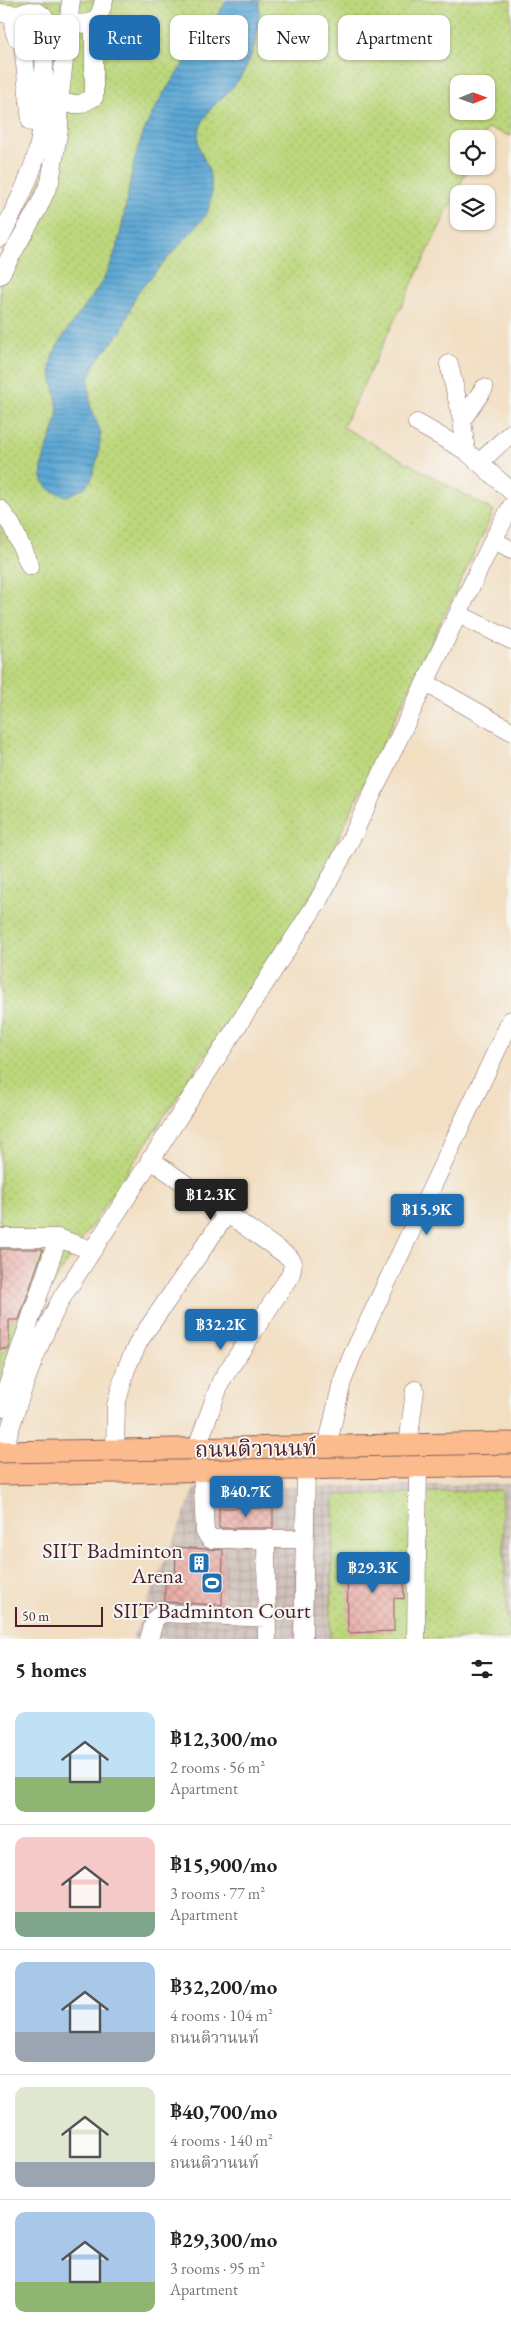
<!DOCTYPE html>
<meta charset="utf-8">
<style>
:root{--surface:#fff;--page:#f2f2f2;--text:#222;--muted:#767676;--line:#e0e0e0;--accent:#1f6fb2}
body{margin:0;font-family:"EB Garamond","Noto Serif Thai",serif;background:var(--page);color:var(--text);height:100vh;display:flex;flex-direction:column;font-size:19px;white-space:nowrap}
*{box-sizing:border-box;margin:0}
p{font-size:16px;color:var(--muted)}
.icon{flex:none;width:28px;height:28px;fill:none;stroke:currentColor;stroke-width:2;stroke-linecap:round;stroke-linejoin:round}
.map{position:relative;height:1639px;overflow:hidden}
.panel{display:flex;flex-direction:column;background:var(--surface);flex:1}
.panel>*{flex:none}
.top-card{position:absolute;left:15px;top:15px;width:481px;height:45px;display:flex;gap:10px}
.needle{width:32px;rotate:89deg}
.tools{position:absolute;left:450px;top:75px;display:grid;gap:10px}
.tools a{display:grid;place-items:center;width:45px;height:45px;border-radius:10px;background:var(--surface);box-shadow:0 1px 4px #0004;font-size:25px}
.scale{position:absolute;left:15px;bottom:12px;width:88px;box-sizing:border-box;padding-left:5px;border:2px solid #4a1f2b;border-top:0;font-size:14px;line-height:18px;white-space:nowrap;color:#4a1f2b;-webkit-text-stroke:4px #f6f6f2;paint-order:stroke}
.price{position:absolute;translate:-50% -42px;padding:0 11px;border-radius:5px;background:var(--accent);color:#fff;font-size:16px;line-height:32px;filter:drop-shadow(0 1px 2px #0008)}
.price::after{content:'';position:absolute;left:50%;top:30px;width:15px;height:11px;margin-left:-8px;background:inherit;clip-path:polygon(0 0,100% 0,50% 100%)}
.price.current{background:#222;color:#fff}
ul{padding:0;list-style:none}
li{display:flex;align-items:center;gap:15px;height:125px;padding:0 15px}
li+li{border-top:1px solid var(--line)}
li span{display:grid;place-items:center;flex:none;width:140px;height:100px;border-radius:10px;color:#555}
li>.icon{margin-inline-start:auto}
span .icon{width:60px;height:60px;fill:#fffc;stroke-width:1}
li b{font-size:21px}
h2{display:flex;justify-content:space-between;align-items:center;height:60px;padding:0 15px;font-size:21px}
.chip{padding:0 18px;border-radius:10px;background:var(--surface);box-shadow:0 1px 4px #0004;font-size:18px;line-height:45px}
.chip.current{background:var(--accent);color:#fff}
.map>svg:first-child{display:block}
.industrial{fill:url(#industrial-grid)}
.grass{fill:url(#grass-dots);stroke:#837b54;fill-rule:evenodd}
.water{fill:url(#water-rules);stroke:#536380}
.building{fill:url(#building-cross-hatch)}
.lines{fill:none;stroke-linecap:round;stroke-linejoin:round}
.minor-casing{stroke:#856260;stroke-width:19}
.major-casing{stroke:#856260;stroke-width:23}
.minor{stroke:#fff;stroke-width:18}
.major{stroke:#fbbb8c;stroke-width:21}
.labels{text-anchor:middle;stroke-width:4;stroke-linejoin:round;paint-order:stroke}
.street-label{font-size:22px;fill:#4a1f2b;stroke:#f6f6f2}
.poi-label{font-size:22px;fill:#4a1f2b;stroke:#f6f6f2;text-anchor:end}
</style>
<div class="map">
<svg width="511" height="1639" viewBox="0 0 511 1639">
<defs>
<pattern id="industrial-grid" width="8" height="8" patternUnits="userSpaceOnUse" patternTransform="scale(1.25)"><rect width="8" height="8" fill="#cfc1ba"/><path d="M0 4h8M4 0v8" fill="none" stroke="#b3a5a0"/></pattern>
<pattern id="grass-dots" width="8" height="8" patternUnits="userSpaceOnUse" patternTransform="scale(1.25)"><rect width="8" height="8" fill="#bcd77c"/><path d="M2 2h.1M6 6h.1" fill="none" stroke="#a3b86b" stroke-width="1.8" stroke-linecap="round"/></pattern>
<pattern id="water-rules" width="6" height="5" patternUnits="userSpaceOnUse" patternTransform="scale(1.25)"><rect width="6" height="5" fill="#5ca7d4"/><path d="M0 2.5h6" fill="none" stroke="#4e87ac"/></pattern>
<pattern id="building-cross-hatch" width="8" height="8" patternUnits="userSpaceOnUse" patternTransform="scale(1.25)"><rect width="8" height="8" fill="#eaaea8"/><path d="M0 0l8 8M0 8l8-8" fill="none" stroke="#ca9591"/></pattern>
</defs>
<rect width="100%" height="100%" fill="#f6f6f2"/>
<filter id="ink" filterUnits="userSpaceOnUse"><feTurbulence type="fractalNoise" baseFrequency=".02" numOctaves="2"/><feDisplacementMap in="SourceGraphic" scale="10" xChannelSelector="R" yChannelSelector="G"/><feConvolveMatrix kernelMatrix="1 2 1 2 8 2 1 2 1" color-interpolation-filters="sRGB"/></filter>
<filter id="wash" filterUnits="userSpaceOnUse"><feTurbulence type="fractalNoise" baseFrequency=".0096" numOctaves="4" result="noise"/><feDisplacementMap in="SourceGraphic" scale="20" xChannelSelector="R" yChannelSelector="G"/><feGaussianBlur stdDeviation="1.12" result="paint"/><feColorMatrix in="noise" values="0 0 0 0 0 0 0 0 0 0 0 0 0 0 0 0 0 1.4 0 .05"/><feComposite in="paint" operator="in"/></filter>
<g filter="url(#wash)">
<rect width="100%" height="100%" fill="#f2dec1"/>
<path class="industrial" d="M 511,1484 L 511,1639 L 132,1639 L 195,1488 Z"/>
<path class="grass" d="M 0,0 L 511,0 L 511,136 L 488,128 L 482,139 L 459,139 L 459,166 L 469,166 L 343,427 L 494,511 L 309,899 L 42,1300 L 0,1426 L 0,257 C 17,231 33,202 43,172 C 56,133 55,66 58,23 L 0,13 ZM 459,84 L 486,84 L 486,111 L 459,111 Z
M 501,1490 L 508,1629 L 511,1630 L 511,1639 L 330,1639 L 334,1495 Z"/>
<path class="water" d="M 227,0 L 259,0 C 261,29 253,64 233,87 C 220,101 206,109 200,128 C 193,148 207,158 210,176 C 213,189 211,201 207,214 L 137,293 L 122,330 L 95,363 L 89,379 L 89,391 L 91,409 L 101,432 L 98,457 L 91,480 L 84,488 L 67,496 C 57,494 44,489 42,477 C 39,459 55,433 57,415 C 60,395 45,374 53,355 C 67,323 96,299 110,266 C 128,223 126,174 144,131 C 164,83 201,44 227,0 Z"/>
<g id="blocks">
<path class="building" d="M 0,1249 L 43,1249 L 19,1320 L 9,1320 L 9,1349 L 0,1349 Z
M 219,1508 L 273,1508 L 273,1528 L 219,1528 Z
M 176,1547 L 223,1550 L 222,1605 L 165,1602 L 165,1579 L 175,1580 Z
M 347,1557 L 393,1557 L 393,1570 L 404,1569 L 404,1599 L 394,1598 L 394,1631 L 348,1633 Z"/>
</g>
</g>
<g filter="url(#ink)">
<use href="#blocks" fill-opacity="0" stroke="#856260" stroke-width="1"/>
<g class="lines">
<g class="minor-casing">
<path id="minor" d="M14 28a17 17 0 1 1 34 0a17 17 0 1 1-34 0Z
M 0,13 L 22,15
M 68,24 C 92,24 98,25 104,0
M 23,44 L 31,122
M 60,104 L 81,104 L 94,97 L 94,22
M 0,238 C 14,211 29,182 37,153 C 46,116 43,75 45,38
M 0,275 L 38,208 L 50,182 L 59,129 L 60,95 L 71,0
M 449,364 L 462,420 L 466,451 L 511,491
M 462,420 L 484,388
M 417,423 L 466,451
M 480,462 L 511,433
M 0,509 L 12,526 L 30,566
M 493,540 L 511,550
M 458,614 L 511,640
M 426,683 L 511,731
M 150,1159 L 290,1258 L 293,1263 L 291,1274 L 221,1381 L 196,1450
M 0,1238 L 58,1238 L 91,1250
M 0,1408 L 58,1238
M 408,1445 L 415,1390
M 327,1447 L 342,1382 L 352,1356 L 511,1020
M 115,1450 L 116,1405 L 126,1369 L 139,1341 L 228,1212
M 3,1452 C 19,1398 35,1349 61,1299 L 318,901 L 347,847 L 493,540 L 511,507
M 202,1470 L 205,1532 L 210,1539 L 304,1539
M 266,1539 L 267,1639
M 149,1639 L 155,1619 L 162,1613 L 267,1618
M 303,1639 L 306,1469
M 416,1639 L 418,1467"/>
</g>
<g class="major-casing">
<path id="major" d="M 0,1452 L 511,1443
M 0,1474 L 511,1465"/>
</g>
<use href="#minor" class="minor"/>
<use href="#major" class="major"/>
</g>
</g>
<defs>
<g id="building-square" transform="scale(1.125)"><rect x="-9" y="-9" width="18" height="18" rx="4" fill="#1f6fb2" stroke="#f6f6f2"/><path d="M-4-6H4V6H1V3H-1V6H-4ZM-2.5-4.3h1.7v1.8h-1.7ZM.8-4.3h1.7v1.8H.8ZM-2.5-1h1.7V.8h-1.7ZM.8-1h1.7V.8H.8Z" fill="#fff"/></g>
<g id="stadium-square" transform="scale(1.125)"><rect x="-9" y="-9" width="18" height="18" rx="4" fill="#1f6fb2" stroke="#f6f6f2"/><path d="M0-5a6.5 5 0 1 0 0 10a6.5 5 0 1 0 0-10ZM-3.5-1.8h7v3.6h-7Z" fill="#fff"/></g>
</defs>
<g fill-rule="evenodd">
<use href="#building-square" x="199" y="1563"/>
<use href="#stadium-square" x="212" y="1583"/>
</g>
<g class="labels">
<g class="street-label">
<text transform="translate(256 1448) rotate(-1)" y="8">ถนนติวานนท์</text>
</g>
<g class="poi-label">
<text x="183" y="1558">SIIT Badminton<tspan x="183" dy="25">Arena</tspan></text>
<text x="212" y="1618" text-anchor="middle">SIIT Badminton Court</text>
</g>
</g>
</svg>
<div class="tools">
<a><svg class="needle" viewBox="-14 -14 28 28"><path d="M0-13l5 13h-10z" fill="#e53935"/><path d="M0 13l5-13h-10z" fill="#767676"/></svg></a>
<a><svg class="icon" aria-label="locate" viewBox="0 0 24 24"><circle cx="12" cy="12" r="6"/><path d="M12 2v4M12 18v4M2 12h4M18 12h4"/></svg></a>
<a><svg class="icon" aria-label="layers" viewBox="0 0 24 24"><path d="M12 4l9 5-9 5-9-5zM3 14l9 5 9-5"/></svg></a>
</div>
<div class="scale">50 m</div>
<b class="price current" style="left:211px;top:1221px">฿12.3K</b>
<b class="price" style="left:427px;top:1236px">฿15.9K</b>
<b class="price" style="left:221px;top:1351px">฿32.2K</b>
<b class="price" style="left:246px;top:1518px">฿40.7K</b>
<b class="price" style="left:373px;top:1594px">฿29.3K</b>
<div class="top-card">
<a class="chip">Buy</a>
<a class="chip current">Rent</a>
<a class="chip">Filters</a>
<a class="chip">New</a>
<a class="chip">Apartment</a>
</div>
</div>
<section class="panel">
<h2>5 homes<svg class="icon" aria-label="filters" viewBox="0 0 24 24"><path d="M4 7h16M4 17h16"/><circle cx="9" cy="7" r="2"/><circle cx="15" cy="17" r="2"/></svg></h2>
<ul>
<li><span style="background:linear-gradient(#bfe0f5 65%,#8fb573 0)"><svg class="icon" aria-label="home" viewBox="0 0 24 24"><path d="M3 11l9-7 9 7M6 9v11h12V9"/></svg></span><div><b>฿12,300/mo</b><p>2 rooms · 56 m²</p><p>Apartment</p></div></li>
<li><span style="background:linear-gradient(#f6c9c9 75%,#7fa58c 0)"><svg class="icon" aria-label="home" viewBox="0 0 24 24"><path d="M3 11l9-7 9 7M6 9v11h12V9"/></svg></span><div><b>฿15,900/mo</b><p>3 rooms · 77 m²</p><p>Apartment</p></div></li>
<li><span style="background:linear-gradient(#a9c7e8 70%,#9aa5b1 0)"><svg class="icon" aria-label="home" viewBox="0 0 24 24"><path d="M3 11l9-7 9 7M6 9v11h12V9"/></svg></span><div><b>฿32,200/mo</b><p>4 rooms · 104 m²</p><p>ถนนติวานนท์</p></div></li>
<li><span style="background:linear-gradient(#dfe7d0 75%,#9aa5b1 0)"><svg class="icon" aria-label="home" viewBox="0 0 24 24"><path d="M3 11l9-7 9 7M6 9v11h12V9"/></svg></span><div><b>฿40,700/mo</b><p>4 rooms · 140 m²</p><p>ถนนติวานนท์</p></div></li>
<li><span style="background:linear-gradient(#a9c7e8 70%,#8fb573 0)"><svg class="icon" aria-label="home" viewBox="0 0 24 24"><path d="M3 11l9-7 9 7M6 9v11h12V9"/></svg></span><div><b>฿29,300/mo</b><p>3 rooms · 95 m²</p><p>Apartment</p></div></li>
</ul>
</section>
